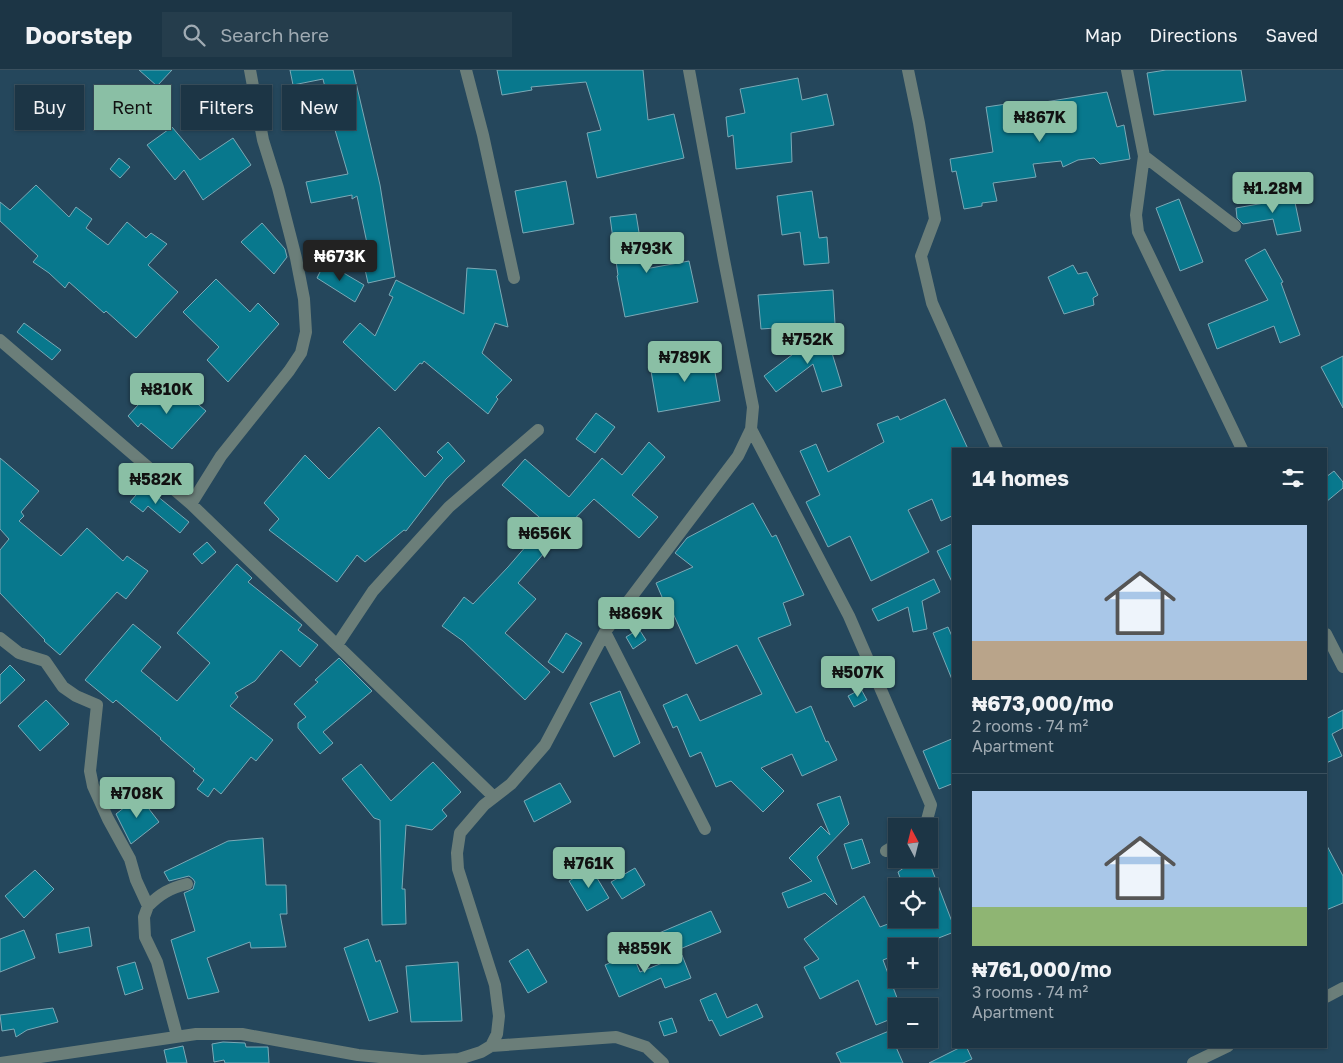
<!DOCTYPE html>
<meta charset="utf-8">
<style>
:root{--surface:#1c3545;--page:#253d4c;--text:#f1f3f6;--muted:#a0abb3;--line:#3a505e;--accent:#8abfa5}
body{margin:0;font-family:"Golos Text",sans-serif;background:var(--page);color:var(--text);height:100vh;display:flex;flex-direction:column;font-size:19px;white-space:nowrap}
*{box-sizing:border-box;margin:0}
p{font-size:16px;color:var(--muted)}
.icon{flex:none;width:28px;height:28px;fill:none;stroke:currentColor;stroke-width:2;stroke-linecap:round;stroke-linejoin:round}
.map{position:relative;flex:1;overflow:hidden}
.details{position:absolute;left:952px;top:378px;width:375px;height:600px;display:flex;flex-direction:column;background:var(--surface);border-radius:0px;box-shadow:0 1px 4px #0004,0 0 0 1px var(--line)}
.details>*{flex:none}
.top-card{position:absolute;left:15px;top:15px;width:475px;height:45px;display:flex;gap:10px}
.needle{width:32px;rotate:353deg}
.buttons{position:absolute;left:888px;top:748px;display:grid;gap:10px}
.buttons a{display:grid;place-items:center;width:50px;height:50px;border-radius:0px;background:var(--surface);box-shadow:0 1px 4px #0004,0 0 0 1px var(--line);font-size:25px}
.price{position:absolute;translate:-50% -42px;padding:0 11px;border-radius:5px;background:var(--accent);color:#111;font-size:16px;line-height:32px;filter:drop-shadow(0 1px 2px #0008)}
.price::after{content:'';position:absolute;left:50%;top:30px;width:15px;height:11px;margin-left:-8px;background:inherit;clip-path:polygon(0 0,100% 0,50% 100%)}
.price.selected{background:#222;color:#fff}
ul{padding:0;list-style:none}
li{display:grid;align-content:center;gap:10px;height:265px;padding:0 20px}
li+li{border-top:1px solid var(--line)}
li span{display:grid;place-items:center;height:155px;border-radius:0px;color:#555}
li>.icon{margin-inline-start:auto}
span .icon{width:90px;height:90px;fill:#fffc;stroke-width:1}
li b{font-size:21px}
h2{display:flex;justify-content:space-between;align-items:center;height:60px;padding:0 20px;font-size:21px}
.tag{padding:0 18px;border-radius:0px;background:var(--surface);box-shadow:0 1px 4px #0004,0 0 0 1px var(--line);font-size:18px;line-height:45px}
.tag.selected{background:var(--accent);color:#111}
header{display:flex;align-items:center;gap:30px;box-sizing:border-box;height:70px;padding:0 25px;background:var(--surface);border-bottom:1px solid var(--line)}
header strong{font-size:24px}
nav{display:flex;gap:28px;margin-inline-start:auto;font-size:18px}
.search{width:350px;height:45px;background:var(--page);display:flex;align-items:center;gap:12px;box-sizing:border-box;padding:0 18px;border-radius:0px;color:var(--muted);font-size:19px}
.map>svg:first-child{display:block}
.building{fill:#08788d;stroke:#7ba9b6}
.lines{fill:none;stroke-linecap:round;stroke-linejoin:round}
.minor{stroke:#6b7e79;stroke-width:12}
</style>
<header>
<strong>Doorstep</strong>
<div class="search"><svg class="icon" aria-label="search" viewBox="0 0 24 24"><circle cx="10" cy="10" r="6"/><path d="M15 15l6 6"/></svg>Search here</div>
<nav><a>Map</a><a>Directions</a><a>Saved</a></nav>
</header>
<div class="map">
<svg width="1343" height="993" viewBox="0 0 1343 993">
<rect width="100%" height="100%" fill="#25475c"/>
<path class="building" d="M 139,0 L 172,0 L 157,16 Z
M 290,0 L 353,0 L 380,115 L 395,207 L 368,213 L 364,195 L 371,192 L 357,126 L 352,129 L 352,125 L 311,133 L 306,112 L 348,104 L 335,60 L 323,9 L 293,15 Z
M 497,0 L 643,0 L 648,50 L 674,44 L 684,88 L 597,108 L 587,63 L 601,60 L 586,12 L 531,17 L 532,20 L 502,25 Z
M 1166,0 L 1241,0 L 1246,31 L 1154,45 L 1147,3 Z
M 798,8 L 802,30 L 827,24 L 834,55 L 791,63 L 792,92 L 736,99 L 733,65 L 728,67 L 726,47 L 745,43 L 740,19 Z
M 1107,22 L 1117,57 L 1124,55 L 1130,89 L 1100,94 L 1094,88 L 1078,90 L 1063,97 L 1061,91 L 1033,94 L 1036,107 L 993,113 L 997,131 L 982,133 L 982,136 L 964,139 L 956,101 L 952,102 L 950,89 L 993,82 L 986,37 L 1020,32 L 1020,36 Z
M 172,57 L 200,90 L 233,68 L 251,95 L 203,130 L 184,100 L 175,110 L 147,75 Z
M 119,88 L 130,97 L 120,108 L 110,99 Z
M 566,111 L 574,154 L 523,163 L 515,121 Z
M 36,115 L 69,147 L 76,137 L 92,149 L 86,158 L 108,175 L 127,152 L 146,168 L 151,163 L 167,174 L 148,195 L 178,222 L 136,268 L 106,241 L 104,243 L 69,212 L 65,218 L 49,203 L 33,192 L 38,186 L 0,151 L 0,132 L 10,140 Z
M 812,121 L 819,168 L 827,167 L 829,193 L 804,195 L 800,162 L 782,165 L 777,126 Z
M 1293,123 L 1301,161 L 1277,165 L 1273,149 L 1243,154 L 1237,148 L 1236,138 L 1270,132 L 1269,128 Z
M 1179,129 L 1203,192 L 1180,201 L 1156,138 Z
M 636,144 L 645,199 L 689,191 L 698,232 L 625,247 L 617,206 L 618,205 L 610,147 Z
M 262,153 L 285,179 L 287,187 L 274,204 L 241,172 Z
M 1265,179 L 1283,212 L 1281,213 L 1300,265 L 1280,273 L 1274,256 L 1217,279 L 1208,254 L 1268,230 L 1245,190 Z
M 325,192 L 364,215 L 355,232 L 317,208 Z
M 1073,195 L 1078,204 L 1087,202 L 1098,225 L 1093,228 L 1094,235 L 1064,244 L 1048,207 Z
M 467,198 L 496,200 L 508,257 L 495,253 L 482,283 L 512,310 L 496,327 L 498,329 L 488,344 L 424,291 L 422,294 L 420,293 L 395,321 L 343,272 L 360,253 L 375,266 L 393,227 L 389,225 L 396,210 L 464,244 Z
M 216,209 L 250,242 L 258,233 L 279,254 L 228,312 L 207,290 L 219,277 L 183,242 Z
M 833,220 L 835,254 L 761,259 L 758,225 Z
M 24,253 L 61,280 L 52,290 L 17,262 Z
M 825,260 L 842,316 L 822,322 L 813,294 L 776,322 L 764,306 Z
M 712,285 L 720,331 L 658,342 L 650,295 Z
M 1343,286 L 1343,338 L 1321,297 Z
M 159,312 L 174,328 L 180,319 L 206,341 L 172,379 L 141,353 L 138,357 L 128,346 Z
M 945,329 L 968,379 L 954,379 L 954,445 L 941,451 L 932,429 L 908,440 L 929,482 L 871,511 L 850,466 L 828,477 L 806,432 L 820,425 L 800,381 L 816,374 L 828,402 L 884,372 L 877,354 L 898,346 L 900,350 Z
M 596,343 L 615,357 L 595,383 L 576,369 Z
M 379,357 L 425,407 L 443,388 L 437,382 L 448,372 L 465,391 L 446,409 L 406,461 L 404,460 L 365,492 L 357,485 L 337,512 L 269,460 L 279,449 L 264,433 L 305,385 L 329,409 Z
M 649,372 L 665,387 L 632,425 L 658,447 L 639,468 L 594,429 L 551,473 L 552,474 L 518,513 L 536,529 L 505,563 L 550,602 L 525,630 L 463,571 L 442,556 L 464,527 L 473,534 L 508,497 L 546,453 L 502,415 L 525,389 L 569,427 L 602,388 L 622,405 Z
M 0,388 L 39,421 L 21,442 L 24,446 L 19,451 L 61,486 L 87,458 L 123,491 L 127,486 L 148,501 L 126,529 L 117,522 L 60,585 L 44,571 L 45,570 L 0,523 L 0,480 L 9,469 L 0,459 Z
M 1334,401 L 1343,412 L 1343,418 L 1326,432 L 1326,407 Z
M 135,408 L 189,452 L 180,463 L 148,436 L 143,442 L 130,432 L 136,425 L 127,418 Z
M 753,433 L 772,467 L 776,465 L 804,525 L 783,533 L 791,555 L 758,568 L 796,643 L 811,636 L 826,672 L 828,671 L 837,690 L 802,706 L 792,684 L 761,698 L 784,721 L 763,742 L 731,711 L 716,717 L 701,682 L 690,687 L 677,656 L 673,658 L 663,635 L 687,624 L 700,651 L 762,624 L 737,575 L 696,594 L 672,541 L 637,557 L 627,546 L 630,542 L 662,527 L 656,513 L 693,497 L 675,483 L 687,468 Z
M 207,472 L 216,482 L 202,494 L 193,484 Z
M 954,473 L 954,516 L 937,481 Z
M 237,494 L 252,508 L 248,512 L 302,555 L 298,560 L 318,575 L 300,597 L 281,580 L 255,611 L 235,623 L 238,627 L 230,636 L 273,670 L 256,691 L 251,687 L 221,724 L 214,718 L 208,727 L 197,719 L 204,710 L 193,701 L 195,699 L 160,669 L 161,668 L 116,630 L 113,633 L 85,610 L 133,554 L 161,577 L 141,601 L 177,631 L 210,593 L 177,563 Z
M 934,509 L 940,522 L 922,531 L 927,559 L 913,562 L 908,537 L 878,551 L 872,539 Z
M 948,557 L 954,571 L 953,612 L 933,563 Z
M 639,559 L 646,570 L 633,579 L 626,567 Z
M 566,563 L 582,573 L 563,603 L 548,592 Z
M 339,588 L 372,621 L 323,662 L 333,673 L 320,684 L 298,658 L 298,653 L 306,647 L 294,634 L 318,612 L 315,610 Z
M 10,595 L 25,610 L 0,634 L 0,605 Z
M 861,619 L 867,630 L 854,637 L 848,626 Z
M 620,621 L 640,673 L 614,687 L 590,633 Z
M 46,630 L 69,654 L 40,681 L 18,656 Z
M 1343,640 L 1343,658 L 1332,664 L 1342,686 L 1326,693 L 1326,649 Z
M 954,668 L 954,713 L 939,719 L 923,681 Z
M 433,692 L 461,722 L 442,740 L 447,746 L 432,760 L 406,755 L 402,819 L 405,819 L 406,854 L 382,855 L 380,750 L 374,748 L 342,709 L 361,694 L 391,731 Z
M 560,713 L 571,732 L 534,752 L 524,731 Z
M 139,726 L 159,752 L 131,774 L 116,744 Z
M 840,726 L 849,754 L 817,787 L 837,835 L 825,823 L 788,838 L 782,823 L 812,811 L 789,788 L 821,756 L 830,765 L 817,734 Z
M 263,768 L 266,815 L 286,815 L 287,844 L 280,844 L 286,877 L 251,878 L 250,872 L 207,888 L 219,922 L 188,929 L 171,870 L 195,861 L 184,823 L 193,819 L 195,812 L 193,809 L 189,806 L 169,811 L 164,802 L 228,771 Z
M 862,769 L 870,793 L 852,799 L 844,774 Z
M 1326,774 L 1343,806 L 1343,833 L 1326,840 Z
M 928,789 L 954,857 L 954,862 L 918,876 L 896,876 L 896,885 L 883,890 L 900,936 L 896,936 L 896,947 L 876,955 L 858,910 L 820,929 L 804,897 L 819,889 L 804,869 L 864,826 L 880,857 L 901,849 L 929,849 L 929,816 L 903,816 L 898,802 L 905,797 Z
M 591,798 L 609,828 L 587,841 L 569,811 Z
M 635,798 L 645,815 L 622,829 L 611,812 Z
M 35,800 L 54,819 L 24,848 L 5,826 Z
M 711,841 L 721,862 L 668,884 L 659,863 Z
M 89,857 L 92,876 L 59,883 L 56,864 Z
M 24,860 L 35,888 L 0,902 L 0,869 Z
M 368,869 L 376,892 L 380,890 L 398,942 L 369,951 L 344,878 Z
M 528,879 L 547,912 L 528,923 L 509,891 Z
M 632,883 L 640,902 L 682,885 L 691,908 L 665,918 L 661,908 L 619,927 L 605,895 Z
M 135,892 L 143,919 L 125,925 L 117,897 Z
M 458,892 L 462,951 L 411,952 L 406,896 Z
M 716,923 L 727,948 L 757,934 L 763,947 L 720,966 L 712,950 L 709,951 L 700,930 Z
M 53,938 L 58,952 L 27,960 L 16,967 L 14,959 L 2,961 L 0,945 Z
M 672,948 L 677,962 L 664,966 L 659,952 Z
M 889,961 L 903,993 L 841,993 L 836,983 Z
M 223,972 L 245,973 L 246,977 L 268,977 L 269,993 L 225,993 L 224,990 L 214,992 L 212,974 Z
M 183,976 L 187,993 L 167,993 L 164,980 Z
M 963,976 L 966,976 L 972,989 L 963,993 L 929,993 Z"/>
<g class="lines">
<path class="minor" d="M 466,0 L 483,65 L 514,208
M 908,0 L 919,53 L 935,149 L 921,186 L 932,233 L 997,379
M 1127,0 L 1144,86 L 1136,145 L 1138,162 L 1242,379
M 1144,86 L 1235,156
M 0,270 L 191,434 L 494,727
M 751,359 L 849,546 L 931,735 L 927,750 L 921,756
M 191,434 L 221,386 L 289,301 L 301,283 L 306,262 L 304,229 L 296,188 L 278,118 L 263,70 L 250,0
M 605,562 L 705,759
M 1326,564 L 1343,597
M 0,568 L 19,583 L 45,591 L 63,617 L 76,626 L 97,635 L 90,701 L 93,716 L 108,749 L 130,789 L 136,810 L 148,836 L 144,847 L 145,867 L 157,892 L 177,966
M 337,575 L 373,521 L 449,437 L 538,360
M 886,781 L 896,775
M 148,836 C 160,824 170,818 187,814
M 1326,927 L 1343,918
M 491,976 L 616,967 L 646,977 L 663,993
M 0,993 L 196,964 L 242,964 L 358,985 L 422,991 L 459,989 L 481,982 L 491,976 L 497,964 L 499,946 L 495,915 L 458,799 L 457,783 L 460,763 L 484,735 L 511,714 L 545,675 L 605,562 L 738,386 L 751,359 L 753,337 L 724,190 L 689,0
M 1193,993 L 1228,976"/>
</g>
</svg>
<div class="buttons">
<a><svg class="needle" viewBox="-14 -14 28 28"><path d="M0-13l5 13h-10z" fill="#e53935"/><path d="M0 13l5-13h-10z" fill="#a0abb3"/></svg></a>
<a><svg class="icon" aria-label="locate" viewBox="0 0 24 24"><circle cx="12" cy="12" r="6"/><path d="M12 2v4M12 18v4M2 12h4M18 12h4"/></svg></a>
<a>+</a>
<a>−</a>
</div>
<b class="price" style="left:1040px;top:73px">₦867K</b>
<b class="price" style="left:1273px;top:144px">₦1.28M</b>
<b class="price" style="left:647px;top:204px">₦793K</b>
<b class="price selected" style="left:340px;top:212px">₦673K</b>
<b class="price" style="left:808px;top:295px">₦752K</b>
<b class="price" style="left:685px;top:313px">₦789K</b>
<b class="price" style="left:167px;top:345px">₦810K</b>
<b class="price" style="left:156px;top:435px">₦582K</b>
<b class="price" style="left:545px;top:489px">₦656K</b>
<b class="price" style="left:636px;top:569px">₦869K</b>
<b class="price" style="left:858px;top:628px">₦507K</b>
<b class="price" style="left:137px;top:749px">₦708K</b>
<b class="price" style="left:589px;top:819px">₦761K</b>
<b class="price" style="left:645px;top:904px">₦859K</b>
<div class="top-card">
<a class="tag">Buy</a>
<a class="tag selected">Rent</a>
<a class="tag">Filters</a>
<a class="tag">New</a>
</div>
<section class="details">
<h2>14 homes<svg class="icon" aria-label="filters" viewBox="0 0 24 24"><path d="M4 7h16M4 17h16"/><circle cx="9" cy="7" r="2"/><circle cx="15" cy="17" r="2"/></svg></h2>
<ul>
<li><span style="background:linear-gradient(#a9c7e8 75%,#b9a48a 0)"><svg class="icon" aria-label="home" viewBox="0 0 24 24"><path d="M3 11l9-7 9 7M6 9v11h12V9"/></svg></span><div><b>₦673,000/mo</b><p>2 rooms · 74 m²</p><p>Apartment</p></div></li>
<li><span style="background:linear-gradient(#a9c7e8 75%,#8fb573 0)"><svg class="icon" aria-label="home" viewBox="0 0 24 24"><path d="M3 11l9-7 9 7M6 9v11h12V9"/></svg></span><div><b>₦761,000/mo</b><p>3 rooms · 74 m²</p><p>Apartment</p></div></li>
</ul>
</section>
</div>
